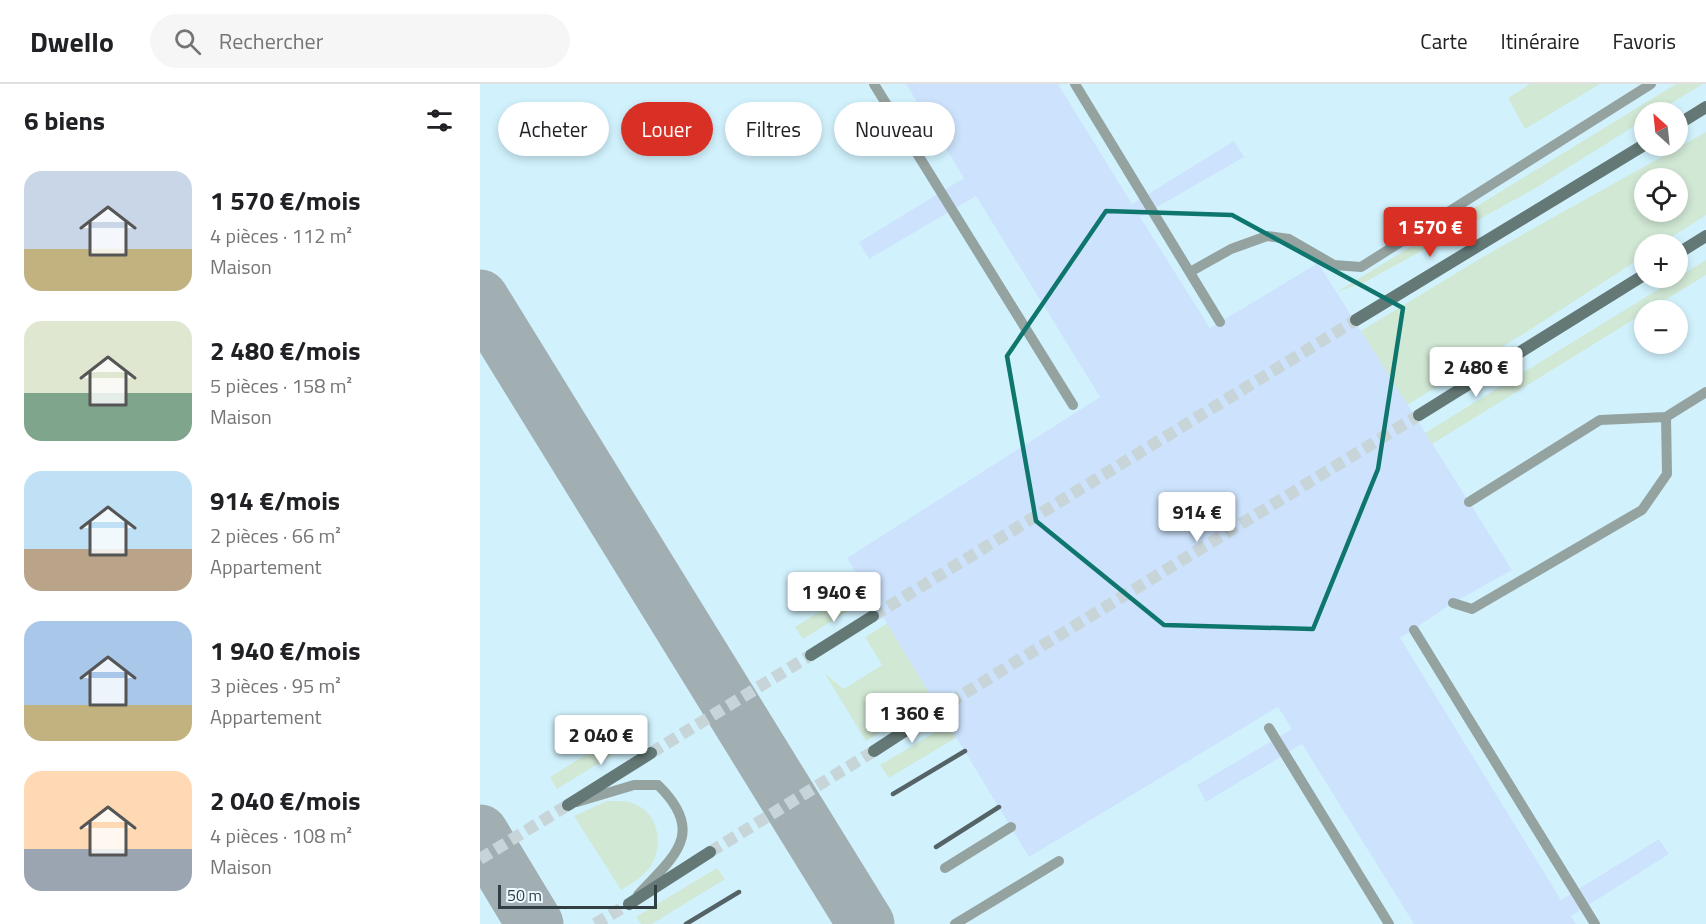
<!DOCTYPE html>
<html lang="fr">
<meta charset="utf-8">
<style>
:root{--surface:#fff;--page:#f6f6f6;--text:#202124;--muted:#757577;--line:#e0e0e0;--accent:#d93025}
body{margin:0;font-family:"Titillium Web",sans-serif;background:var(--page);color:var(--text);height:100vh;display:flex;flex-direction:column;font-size:22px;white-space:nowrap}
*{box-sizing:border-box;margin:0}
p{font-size:20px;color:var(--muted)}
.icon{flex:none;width:33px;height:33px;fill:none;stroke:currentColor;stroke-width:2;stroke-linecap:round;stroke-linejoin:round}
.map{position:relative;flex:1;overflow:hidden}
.side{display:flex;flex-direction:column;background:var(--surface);width:480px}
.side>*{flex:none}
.guide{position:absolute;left:18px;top:18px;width:570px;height:54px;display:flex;gap:12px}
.needle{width:39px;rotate:333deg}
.controls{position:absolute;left:1154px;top:18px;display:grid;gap:12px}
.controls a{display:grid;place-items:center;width:54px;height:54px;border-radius:50%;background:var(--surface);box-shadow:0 3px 9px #0003;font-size:30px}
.scale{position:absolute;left:18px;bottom:15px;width:159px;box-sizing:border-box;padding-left:6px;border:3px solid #313e42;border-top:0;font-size:16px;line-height:21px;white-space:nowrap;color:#313e42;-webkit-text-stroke:4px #edfbff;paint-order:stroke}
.price{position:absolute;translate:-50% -51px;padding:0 14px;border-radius:6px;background:#fff;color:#222;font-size:20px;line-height:39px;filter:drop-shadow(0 2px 3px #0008)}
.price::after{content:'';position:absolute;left:50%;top:36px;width:18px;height:14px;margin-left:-9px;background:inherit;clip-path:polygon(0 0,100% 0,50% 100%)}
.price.current{background:var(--accent);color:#fff}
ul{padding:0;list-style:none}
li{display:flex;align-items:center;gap:18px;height:150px;padding:0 24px}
li span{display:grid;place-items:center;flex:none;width:168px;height:120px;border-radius:18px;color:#555}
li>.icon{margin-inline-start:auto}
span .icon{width:72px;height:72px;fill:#fffc;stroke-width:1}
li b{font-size:26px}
h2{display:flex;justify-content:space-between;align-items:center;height:72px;padding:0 24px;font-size:26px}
.tag{padding:0 21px;border-radius:27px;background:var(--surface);box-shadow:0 3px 9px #0003;font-size:21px;line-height:54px}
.tag.current{background:var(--accent);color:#fff}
header{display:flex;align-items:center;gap:36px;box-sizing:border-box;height:84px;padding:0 30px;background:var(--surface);border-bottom:2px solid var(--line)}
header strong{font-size:28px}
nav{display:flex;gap:33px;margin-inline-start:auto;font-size:21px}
.search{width:420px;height:54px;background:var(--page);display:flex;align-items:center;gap:15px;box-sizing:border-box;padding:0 21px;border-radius:33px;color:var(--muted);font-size:22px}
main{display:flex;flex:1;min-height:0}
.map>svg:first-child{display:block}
.built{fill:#d1f2fd;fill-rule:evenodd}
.green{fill:#d1e8d5;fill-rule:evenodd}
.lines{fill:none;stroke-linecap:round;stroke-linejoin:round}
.taxiway{stroke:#a1afb3;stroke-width:57}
.building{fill:#cde3fd}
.secondary-tunnel{stroke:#c7d5d9;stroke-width:12;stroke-dasharray:12 6;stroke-linecap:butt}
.service{stroke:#94a2a0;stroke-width:10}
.secondary{stroke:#647976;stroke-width:12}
.rail{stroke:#556367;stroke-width:4.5}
.marked{fill:none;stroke:#0f766e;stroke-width:4.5;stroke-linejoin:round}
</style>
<header>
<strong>Dwello</strong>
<div class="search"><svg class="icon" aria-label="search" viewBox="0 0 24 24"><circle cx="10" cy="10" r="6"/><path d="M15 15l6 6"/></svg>Rechercher</div>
<nav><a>Carte</a><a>Itinéraire</a><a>Favoris</a></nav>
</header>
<main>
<section class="side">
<h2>6 biens<svg class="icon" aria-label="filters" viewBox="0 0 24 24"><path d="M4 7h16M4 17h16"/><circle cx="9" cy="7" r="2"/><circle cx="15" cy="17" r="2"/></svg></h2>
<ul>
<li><span style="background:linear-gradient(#c9d6e8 65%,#c2b280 0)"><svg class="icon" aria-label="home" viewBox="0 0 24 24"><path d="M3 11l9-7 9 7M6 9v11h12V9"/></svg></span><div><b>1 570 €/mois</b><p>4 pièces · 112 m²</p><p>Maison</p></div></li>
<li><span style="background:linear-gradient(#dfe7d0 60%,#7fa58c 0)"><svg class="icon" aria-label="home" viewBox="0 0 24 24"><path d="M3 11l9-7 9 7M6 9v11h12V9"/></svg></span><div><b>2 480 €/mois</b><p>5 pièces · 158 m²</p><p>Maison</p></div></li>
<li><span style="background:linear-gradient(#bfe0f5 65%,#b9a48a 0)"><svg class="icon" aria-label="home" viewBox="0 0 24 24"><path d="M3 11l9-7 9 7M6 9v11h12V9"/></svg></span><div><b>914 €/mois</b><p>2 pièces · 66 m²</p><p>Appartement</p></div></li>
<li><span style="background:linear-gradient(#a9c7e8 70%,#c2b280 0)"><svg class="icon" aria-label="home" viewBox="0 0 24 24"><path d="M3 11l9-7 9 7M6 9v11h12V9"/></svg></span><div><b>1 940 €/mois</b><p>3 pièces · 95 m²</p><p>Appartement</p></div></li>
<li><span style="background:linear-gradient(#ffd9b3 65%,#9aa5b1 0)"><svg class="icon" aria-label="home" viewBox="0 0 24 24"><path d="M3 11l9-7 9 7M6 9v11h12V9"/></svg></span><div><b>2 040 €/mois</b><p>4 pièces · 108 m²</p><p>Maison</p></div></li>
</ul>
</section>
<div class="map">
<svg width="1226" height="840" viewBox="0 0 1226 840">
<rect width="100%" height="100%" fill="#edfbff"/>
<path class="built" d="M 0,0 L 1226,0 L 1226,840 L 0,840 ZM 1164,28 L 1197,28 L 1197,62 L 1164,62 ZM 1164,94 L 1197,94 L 1197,128 L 1164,128 ZM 1164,160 L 1197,160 L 1197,194 L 1164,194 ZM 1164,226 L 1197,226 L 1197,260 L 1164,260 Z"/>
<path class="green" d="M 1050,0 L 1120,0 L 1045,45 L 1028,14 Z
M 1196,0 L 1223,0 L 1177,28 L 1164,28 L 1164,36 L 1054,105 L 885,198 L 857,208 Z
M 1226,48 L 1226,131 L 1181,160 L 1164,160 L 1164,172 L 1048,247 L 927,321 L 881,247 L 1006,171 ZM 1164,94 L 1197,94 L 1197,128 L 1164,128 Z
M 1226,176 L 1226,191 L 1169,226 L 1164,226 L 1164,229 L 952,360 L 945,349 Z
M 384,500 L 391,513 L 323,555 L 315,543 Z
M 408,539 L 455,615 L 386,657 L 345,590 L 364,605 L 402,581 L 385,553 Z
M 469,640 L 477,653 L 409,694 L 400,681 Z
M 151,643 L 158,655 L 77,705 L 70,693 Z
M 127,717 C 139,717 149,716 159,722 C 182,735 183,769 167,787 C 160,795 150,800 141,806 L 94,732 Z
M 237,784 L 245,795 L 172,840 L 161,840 L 156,833 Z"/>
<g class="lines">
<path class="taxiway" d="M 0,214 L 386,840
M 0,749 L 55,840"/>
</g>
<path class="building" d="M 426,0 L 578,0 L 652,120 L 754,57 L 764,73 L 660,133 L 730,244 L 838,179 L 1032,486 L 973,519 L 920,554 L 1081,816 L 1179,755 L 1189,770 L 1091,832 L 1096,840 L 934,840 L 822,660 L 726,718 L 717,701 L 812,645 L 798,623 L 549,773 L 367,474 L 620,313 L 496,112 L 389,175 L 379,158 L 484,94 Z"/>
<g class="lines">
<path class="secondary-tunnel" d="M 393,532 L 876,236
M 454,628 L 939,331
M 171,669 L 331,571
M 230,768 L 394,667
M 0,775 L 88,721
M 115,840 L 149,820"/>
<path class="service" d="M 394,0 L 593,321
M 595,0 L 740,238
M 710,188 L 751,165 L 787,152 L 809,155 L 854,181 L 881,183 L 1171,0
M 989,418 L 1120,336 L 1186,333 L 1226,308
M 973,519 L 992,525 L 1162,426 L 1187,390 L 1186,333
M 934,546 L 1115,840
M 789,644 L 909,840
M 97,718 L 154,701 L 178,701 C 227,749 194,772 158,811
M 465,784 L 531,743
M 475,840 L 579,777"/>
<path class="secondary" d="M 1197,41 L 1226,23
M 1197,170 L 1226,152
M 876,236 L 1164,61
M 939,331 L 1164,191
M 331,571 L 393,532
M 394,667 L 454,628
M 88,721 L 171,669
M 149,820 L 230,768"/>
<path class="rail" d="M 413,710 L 485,667
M 456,763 L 519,723
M 206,840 L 259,808"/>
</g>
<path class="marked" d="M 626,127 L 752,131 L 923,224 L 898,385 L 833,545 L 684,541 L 556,437 L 527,272 Z"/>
</svg>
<div class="controls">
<a><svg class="needle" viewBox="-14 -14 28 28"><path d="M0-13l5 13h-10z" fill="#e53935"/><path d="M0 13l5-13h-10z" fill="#757577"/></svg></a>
<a><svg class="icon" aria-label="locate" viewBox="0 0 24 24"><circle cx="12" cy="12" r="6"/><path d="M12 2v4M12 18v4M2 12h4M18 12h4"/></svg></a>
<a>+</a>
<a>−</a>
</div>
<div class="scale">50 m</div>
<b class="price current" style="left:950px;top:174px">1 570 €</b>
<b class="price" style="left:996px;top:314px">2 480 €</b>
<b class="price" style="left:717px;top:459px">914 €</b>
<b class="price" style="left:354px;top:539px">1 940 €</b>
<b class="price" style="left:432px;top:660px">1 360 €</b>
<b class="price" style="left:121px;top:682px">2 040 €</b>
<div class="guide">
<a class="tag">Acheter</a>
<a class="tag current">Louer</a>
<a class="tag">Filtres</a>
<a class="tag">Nouveau</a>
</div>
</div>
</main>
